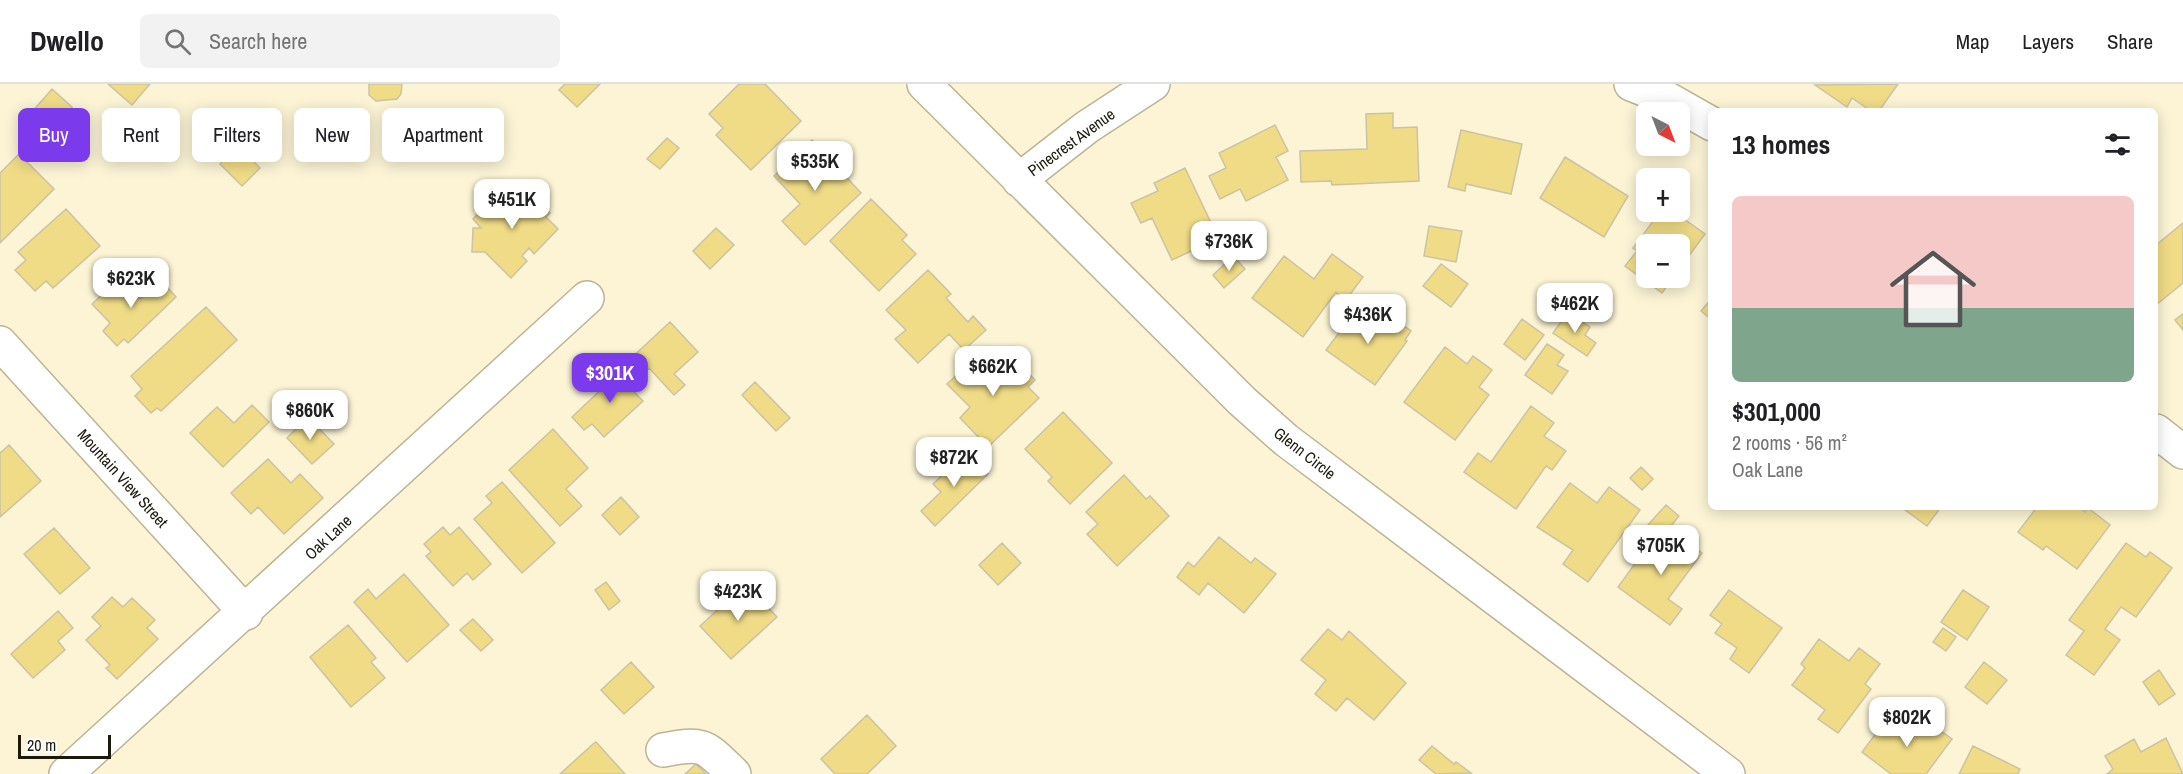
<!DOCTYPE html>
<meta charset="utf-8">
<style>
:root{--surface:#fff;--page:#f2f2f2;--text:#202124;--muted:#757577;--line:#e0e0e0;--accent:#7c3aed}
body{margin:0;font-family:"Archivo Narrow",sans-serif;background:var(--page);color:var(--text);height:100vh;display:flex;flex-direction:column;font-size:22px;white-space:nowrap}
*{box-sizing:border-box;margin:0}
p{font-size:20px;color:var(--muted)}
.icon{flex:none;width:33px;height:33px;fill:none;stroke:currentColor;stroke-width:2;stroke-linecap:round;stroke-linejoin:round}
.map{position:relative;flex:1;overflow:hidden}
.details{position:absolute;left:1708px;top:24px;width:450px;height:402px;display:flex;flex-direction:column;background:var(--surface);border-radius:9px;box-shadow:0 3px 15px #0003}
.details>*{flex:none}
.hud{position:absolute;left:18px;top:24px;width:570px;height:54px;display:flex;gap:12px}
.needle{width:39px;rotate:138deg}
.fabs{position:absolute;left:1636px;top:18px;display:grid;gap:12px}
.fabs a{display:grid;place-items:center;width:54px;height:54px;border-radius:9px;background:var(--surface);box-shadow:0 3px 15px #0003;font-size:30px}
.scale{position:absolute;left:18px;bottom:15px;width:93px;box-sizing:border-box;padding-left:6px;border:3px solid #1b180c;border-top:0;font-size:16px;line-height:21px;white-space:nowrap;color:#1b180c;-webkit-text-stroke:4px #fff;paint-order:stroke}
.price{position:absolute;translate:-50% -51px;padding:0 14px;border-radius:12px;background:#fff;color:#222;font-size:20px;line-height:39px;filter:drop-shadow(0 2px 3px #0008)}
.price::after{content:'';position:absolute;left:50%;top:36px;width:18px;height:14px;margin-left:-9px;background:inherit;clip-path:polygon(0 0,100% 0,50% 100%)}
.price.on{background:var(--accent);color:#fff}
ul{padding:0;list-style:none}
li{display:grid;align-content:center;gap:12px;height:318px;padding:0 24px}
li span{display:grid;place-items:center;height:186px;border-radius:9px;color:#555}
li>.icon{margin-inline-start:auto}
span .icon{width:108px;height:108px;fill:#fffc;stroke-width:1}
li b{font-size:26px}
h2{display:flex;justify-content:space-between;align-items:center;height:72px;padding:0 24px;font-size:26px}
.pill{padding:0 21px;border-radius:9px;background:var(--surface);box-shadow:0 3px 15px #0003;font-size:21px;line-height:54px}
.pill.on{background:var(--accent);color:#fff}
header{display:flex;align-items:center;gap:36px;box-sizing:border-box;height:84px;padding:0 30px;background:var(--surface);border-bottom:2px solid var(--line)}
header strong{font-size:28px}
nav{display:flex;gap:33px;margin-inline-start:auto;font-size:21px}
.search{width:420px;height:54px;background:var(--page);display:flex;align-items:center;gap:15px;box-sizing:border-box;padding:0 21px;border-radius:9px;color:var(--muted);font-size:22px}
.map>svg:first-child{display:block}
.building{fill:#f0dc87;stroke:#cac3a4;stroke-width:1.5}
.lines{fill:none;stroke-linecap:round;stroke-linejoin:round}
.minor-casing{stroke:#bbb495;stroke-width:36}
.minor{stroke:#fff;stroke-width:33}
.labels{text-anchor:middle;stroke-width:4.5;stroke-linejoin:round;paint-order:stroke}
.street-label{font-size:16px;fill:#1b180c;stroke:#fff}
</style>
<header>
<strong>Dwello</strong>
<div class="search"><svg class="icon" aria-label="search" viewBox="0 0 24 24"><circle cx="10" cy="10" r="6"/><path d="M15 15l6 6"/></svg>Search here</div>
<nav><a>Map</a><a>Layers</a><a>Share</a></nav>
</header>
<div class="map">
<svg width="2183" height="690" viewBox="0 0 2183 690">
<rect width="100%" height="100%" fill="#fcf4d5"/>
<path class="building" d="M 108,0 L 150,0 L 132,21 Z
M 369,0 L 402,0 L 401,10 L 397,15 L 376,17 L 369,11 Z
M 565,0 L 600,0 L 577,23 L 559,6 Z
M 739,0 L 765,0 L 801,37 L 751,86 L 716,51 L 723,44 L 709,30 Z
M 1898,0 L 1879,27 L 1871,27 L 1852,14 L 1847,23 L 1815,1 Z
M 52,5 L 72,23 L 51,47 L 31,29 Z
M 1393,29 L 1393,44 L 1417,43 L 1419,97 L 1332,101 L 1331,97 L 1301,98 L 1300,67 L 1367,65 L 1366,30 Z
M 1275,41 L 1288,67 L 1276,73 L 1288,96 L 1246,117 L 1240,105 L 1220,115 L 1209,92 L 1226,84 L 1219,69 Z
M 1461,46 L 1522,60 L 1511,110 L 1466,100 L 1465,107 L 1448,103 Z
M 667,54 L 679,64 L 660,85 L 647,75 Z
M 812,56 L 861,109 L 805,161 L 782,137 L 800,120 L 774,92 Z
M 239,62 L 260,84 L 242,102 L 220,80 Z
M 19,70 L 54,105 L 0,159 L 0,89 Z
M 1565,73 L 1628,112 L 1604,153 L 1540,114 Z
M 1185,84 L 1212,141 L 1196,149 L 1202,162 L 1172,176 L 1152,134 L 1141,139 L 1131,119 L 1158,107 L 1154,99 Z
M 522,101 L 550,129 L 546,133 L 558,145 L 534,170 L 529,164 L 522,172 L 527,177 L 511,194 L 485,168 L 472,168 L 473,144 L 481,144 L 473,135 L 495,112 L 503,120 Z
M 871,115 L 907,151 L 902,156 L 916,170 L 879,207 L 830,157 Z
M 66,125 L 100,162 L 53,204 L 46,197 L 35,207 L 15,186 L 26,176 L 18,168 Z
M 1660,128 L 1674,128 L 1705,150 L 1680,184 L 1680,160 L 1647,160 L 1647,194 L 1673,194 L 1662,209 L 1625,182 L 1637,167 L 1633,164 Z
M 2183,139 L 2183,199 L 2156,221 L 2156,161 Z
M 1429,142 L 1462,147 L 1456,178 L 1424,172 Z
M 716,144 L 734,161 L 710,185 L 693,167 Z
M 1332,170 L 1363,193 L 1346,216 L 1336,208 L 1303,253 L 1252,214 L 1284,172 L 1314,195 Z
M 1233,172 L 1245,185 L 1224,204 L 1213,191 Z
M 1441,180 L 1468,200 L 1451,223 L 1423,202 Z
M 928,186 L 951,210 L 946,214 L 968,238 L 973,232 L 986,246 L 964,266 L 949,250 L 918,279 L 895,255 L 906,246 L 886,226 Z
M 121,193 L 141,215 L 161,196 L 176,213 L 128,259 L 124,255 L 117,262 L 103,247 L 110,239 L 92,220 Z
M 1712,214 L 1712,236 L 1701,227 Z
M 1359,222 L 1393,247 L 1399,238 L 1411,247 L 1405,256 L 1407,257 L 1375,301 L 1326,266 Z
M 206,223 L 237,256 L 161,327 L 157,324 L 151,329 L 135,312 L 142,305 L 131,292 Z
M 1568,228 L 1590,243 L 1585,251 L 1596,259 L 1587,272 L 1553,249 Z
M 2183,230 L 2183,246 L 2175,236 Z
M 1522,235 L 1544,251 L 1525,276 L 1504,260 Z
M 670,238 L 698,268 L 674,290 L 685,301 L 674,311 L 649,284 L 643,290 L 629,276 Z
M 1547,260 L 1564,271 L 1557,281 L 1568,287 L 1552,310 L 1525,291 Z
M 1445,263 L 1467,280 L 1473,272 L 1492,286 L 1479,303 L 1489,311 L 1455,356 L 1404,318 Z
M 981,273 L 989,281 L 996,275 L 1008,287 L 1017,277 L 1035,296 L 1028,303 L 1039,314 L 988,363 L 960,334 L 970,323 L 947,300 L 962,286 L 964,289 Z
M 626,282 L 638,295 L 629,303 L 643,317 L 604,353 L 592,340 L 584,346 L 572,333 Z
M 755,298 L 790,334 L 776,347 L 742,311 Z
M 252,321 L 269,338 L 223,383 L 190,349 L 217,323 L 234,339 Z
M 1531,322 L 1554,339 L 1544,352 L 1566,367 L 1552,386 L 1546,382 L 1516,425 L 1464,388 L 1478,369 L 1491,378 Z
M 1063,328 L 1112,379 L 1070,420 L 1048,397 L 1052,393 L 1025,365 Z
M 308,333 L 334,360 L 312,380 L 287,354 Z
M 553,345 L 588,384 L 566,405 L 582,422 L 560,442 L 509,386 Z
M 9,361 L 41,397 L 0,433 L 0,369 Z
M 967,368 L 988,390 L 935,442 L 921,427 L 941,408 L 933,400 Z
M 268,375 L 291,399 L 300,390 L 323,414 L 284,450 L 258,423 L 251,430 L 231,409 Z
M 1641,383 L 1653,395 L 1642,406 L 1630,394 Z
M 1124,391 L 1146,415 L 1150,412 L 1169,432 L 1117,482 L 1087,450 L 1098,440 L 1086,428 Z
M 502,398 L 555,459 L 522,489 L 474,435 L 492,419 L 486,412 Z
M 1570,399 L 1597,419 L 1609,403 L 1640,426 L 1588,498 L 1563,480 L 1573,466 L 1537,443 Z
M 621,413 L 639,433 L 620,451 L 602,431 Z
M 1666,421 L 1679,432 L 1661,454 L 1647,442 Z
M 1908,423 L 1941,423 L 1927,442 L 1905,426 Z
M 2037,423 L 2079,423 L 2085,428 L 2088,424 L 2110,441 L 2077,485 L 2046,462 L 2043,466 L 2018,448 Z
M 443,443 L 450,451 L 459,443 L 491,480 L 473,496 L 467,489 L 453,502 L 426,472 L 431,468 L 424,460 Z
M 54,444 L 90,484 L 60,510 L 24,470 Z
M 1673,448 L 1702,469 L 1668,515 L 1682,525 L 1670,541 L 1618,503 L 1650,459 L 1660,466 Z
M 1219,453 L 1251,479 L 1255,474 L 1276,490 L 1244,529 L 1208,499 L 1199,511 L 1177,493 L 1188,478 L 1194,483 Z
M 1002,459 L 1021,479 L 998,501 L 979,481 Z
M 2126,459 L 2146,473 L 2150,468 L 2172,484 L 2136,533 L 2121,523 L 2105,545 L 2120,556 L 2094,591 L 2066,571 L 2084,547 L 2069,536 Z
M 404,490 L 449,541 L 407,578 L 354,518 L 368,505 L 376,515 Z
M 606,498 L 620,517 L 609,526 L 595,506 Z
M 746,500 L 777,533 L 731,575 L 700,542 Z
M 1729,506 L 1782,544 L 1749,589 L 1730,575 L 1737,564 L 1715,549 L 1722,540 L 1710,531 Z
M 1963,506 L 1989,523 L 1967,556 L 1941,538 Z
M 112,513 L 123,523 L 132,514 L 155,536 L 147,544 L 158,555 L 117,595 L 106,584 L 110,581 L 86,556 L 101,542 L 92,533 Z
M 58,527 L 73,544 L 58,557 L 65,566 L 33,594 L 11,570 Z
M 473,535 L 493,556 L 481,567 L 460,546 Z
M 348,541 L 376,574 L 371,578 L 385,594 L 351,623 L 310,573 Z
M 1943,544 L 1956,553 L 1946,567 L 1933,558 Z
M 1328,545 L 1342,556 L 1349,547 L 1406,599 L 1374,636 L 1347,614 L 1336,627 L 1315,610 L 1326,596 L 1301,576 Z
M 1819,555 L 1849,577 L 1859,564 L 1880,580 L 1865,600 L 1871,605 L 1838,649 L 1818,635 L 1825,626 L 1792,601 L 1805,584 L 1801,580 Z
M 631,578 L 654,603 L 624,630 L 601,606 Z
M 1984,578 L 2007,596 L 1987,620 L 1965,603 Z
M 2159,586 L 2175,610 L 2159,621 L 2143,598 Z
M 867,631 L 896,662 L 867,690 L 835,690 L 821,675 Z
M 1889,632 L 1913,649 L 1924,635 L 1952,655 L 1926,690 L 1891,690 L 1862,668 Z
M 2166,654 L 2183,690 L 2107,690 L 2113,685 L 2105,672 L 2134,655 L 2141,668 Z
M 596,658 L 625,690 L 560,690 L 593,660 Z
M 1432,662 L 1454,680 L 1456,678 L 1471,689 L 1436,690 L 1419,676 Z
M 1973,662 L 2020,685 L 2018,690 L 1959,690 Z
M 696,680 L 706,690 L 685,690 Z"/>
<g class="lines">
<g class="minor-casing">
<path id="minor" d="M 924,0 L 1242,317 L 1286,356 L 1728,690
M 1631,0 L 1666,14 L 1712,40
M 1019,96 L 1087,43 L 1153,0
M 0,259 L 246,529
M 2156,347 L 2183,368
M 663,666 C 705,658 704,661 734,690
M 66,690 L 587,214"/>
</g>
<use href="#minor" class="minor"/>
</g>
<g class="labels">
<g class="street-label">
<text transform="translate(1071 58) rotate(-36)" y="6">Pinecrest Avenue</text>
<text transform="translate(1305 369) rotate(38)" y="6">Glenn Circle</text>
<text transform="translate(123 394) rotate(48)" y="6">Mountain View Street</text>
<text transform="translate(328 453) rotate(-43)" y="6">Oak Lane</text>
</g>
</g>
</svg>
<div class="fabs">
<a><svg class="needle" viewBox="-14 -14 28 28"><path d="M0-13l5 13h-10z" fill="#e53935"/><path d="M0 13l5-13h-10z" fill="#757577"/></svg></a>
<a>+</a>
<a>−</a>
</div>
<div class="scale">20 m</div>
<b class="price" style="left:815px;top:108px">$535K</b>
<b class="price" style="left:512px;top:146px">$451K</b>
<b class="price" style="left:1229px;top:188px">$736K</b>
<b class="price" style="left:131px;top:225px">$623K</b>
<b class="price" style="left:1575px;top:250px">$462K</b>
<b class="price" style="left:1368px;top:261px">$436K</b>
<b class="price" style="left:993px;top:313px">$662K</b>
<b class="price on" style="left:610px;top:320px">$301K</b>
<b class="price" style="left:310px;top:357px">$860K</b>
<b class="price" style="left:954px;top:404px">$872K</b>
<b class="price" style="left:1661px;top:492px">$705K</b>
<b class="price" style="left:738px;top:538px">$423K</b>
<b class="price" style="left:1907px;top:664px">$802K</b>
<div class="hud">
<a class="pill on">Buy</a>
<a class="pill">Rent</a>
<a class="pill">Filters</a>
<a class="pill">New</a>
<a class="pill">Apartment</a>
</div>
<section class="details">
<h2>13 homes<svg class="icon" aria-label="filters" viewBox="0 0 24 24"><path d="M4 7h16M4 17h16"/><circle cx="9" cy="7" r="2"/><circle cx="15" cy="17" r="2"/></svg></h2>
<ul>
<li><span style="background:linear-gradient(#f6c9c9 60%,#7fa58c 0)"><svg class="icon" aria-label="home" viewBox="0 0 24 24"><path d="M3 11l9-7 9 7M6 9v11h12V9"/></svg></span><div><b>$301,000</b><p>2 rooms · 56 m²</p><p>Oak Lane</p></div></li>
</ul>
</section>
</div>
